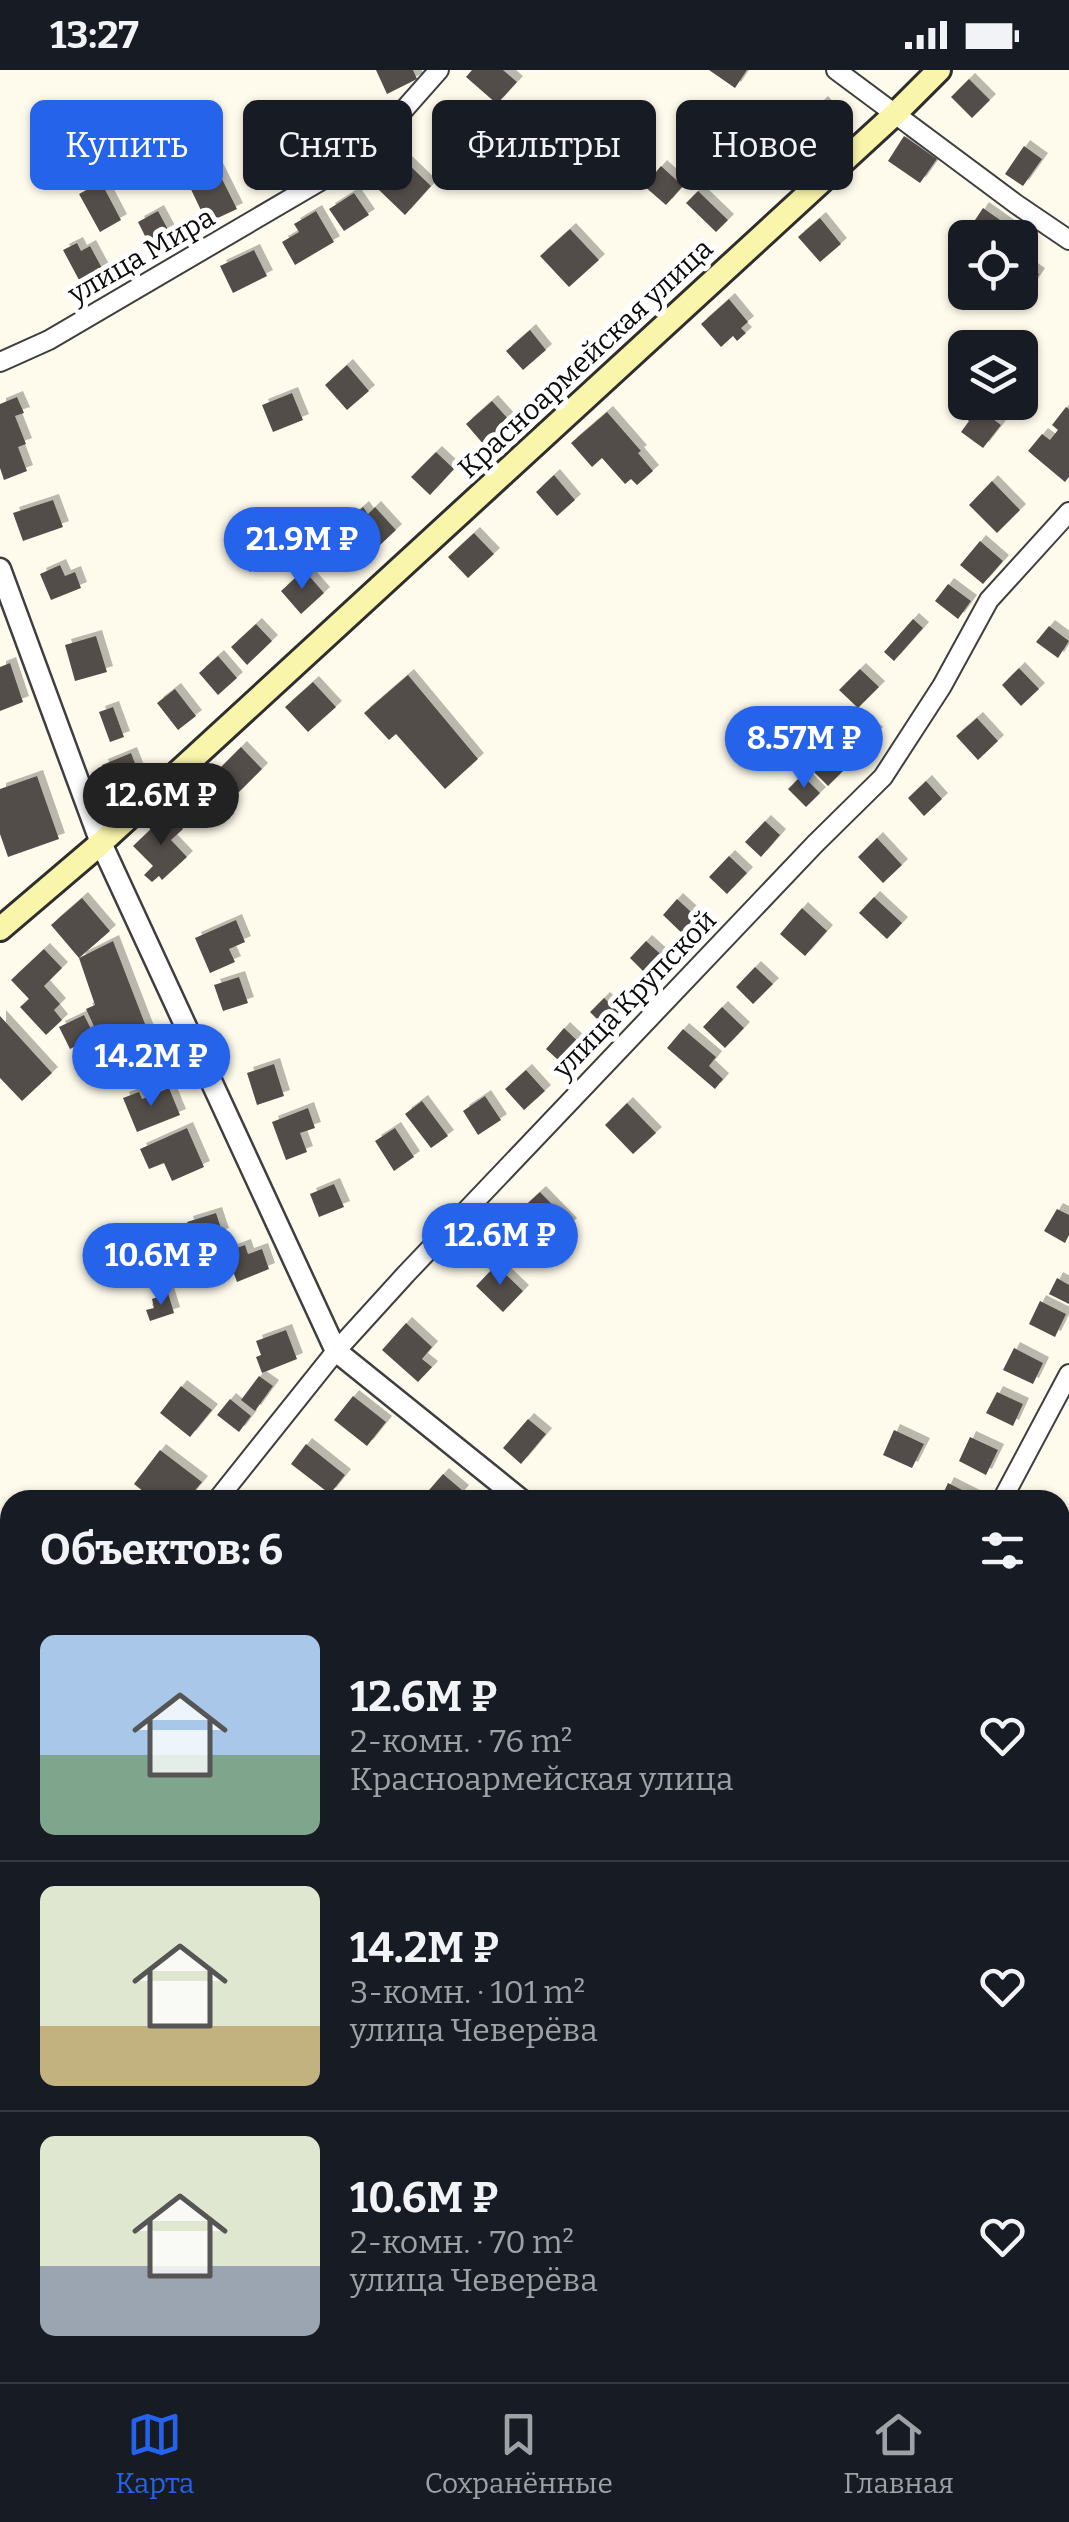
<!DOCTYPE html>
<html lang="ru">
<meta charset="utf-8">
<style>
:root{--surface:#171b24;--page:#242831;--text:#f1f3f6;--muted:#9ea1a6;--line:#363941;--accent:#2563eb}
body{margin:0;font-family:Bitter,serif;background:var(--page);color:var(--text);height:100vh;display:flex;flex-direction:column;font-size:38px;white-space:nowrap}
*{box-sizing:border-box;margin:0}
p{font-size:32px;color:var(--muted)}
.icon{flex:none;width:55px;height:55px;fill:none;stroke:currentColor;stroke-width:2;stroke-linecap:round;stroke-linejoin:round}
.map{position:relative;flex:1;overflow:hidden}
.side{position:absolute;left:0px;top:1420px;width:1070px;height:892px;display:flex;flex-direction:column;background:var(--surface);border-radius:30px 30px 0 0;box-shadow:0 2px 8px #0004}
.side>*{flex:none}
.guide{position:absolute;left:30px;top:30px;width:1010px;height:90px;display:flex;gap:20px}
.controls{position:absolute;left:948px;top:150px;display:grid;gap:20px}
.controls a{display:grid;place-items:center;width:90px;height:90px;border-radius:15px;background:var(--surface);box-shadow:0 2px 8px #0004;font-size:50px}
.price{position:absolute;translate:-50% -85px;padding:0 22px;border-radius:35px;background:var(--accent);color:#fff;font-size:32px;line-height:65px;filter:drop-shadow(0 2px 5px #0008)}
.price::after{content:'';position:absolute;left:50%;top:60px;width:30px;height:22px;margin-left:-15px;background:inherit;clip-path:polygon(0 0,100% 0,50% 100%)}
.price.selected{background:#222;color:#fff}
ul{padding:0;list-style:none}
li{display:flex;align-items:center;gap:30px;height:250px;padding:0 40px}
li+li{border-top:2px solid var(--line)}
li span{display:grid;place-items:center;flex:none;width:280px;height:200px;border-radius:15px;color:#555}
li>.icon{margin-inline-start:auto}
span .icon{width:120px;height:120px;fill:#fffc;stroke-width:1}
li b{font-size:42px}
h2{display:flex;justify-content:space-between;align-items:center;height:120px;padding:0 40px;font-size:42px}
.chip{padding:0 35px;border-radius:15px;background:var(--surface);box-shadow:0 2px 8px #0004;font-size:35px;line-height:90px}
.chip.selected{background:var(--accent);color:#fff}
.status{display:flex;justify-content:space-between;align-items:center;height:70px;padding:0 50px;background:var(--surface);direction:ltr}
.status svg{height:28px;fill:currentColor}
.tabs{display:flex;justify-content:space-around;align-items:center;height:140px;border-top:2px solid var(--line);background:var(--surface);font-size:28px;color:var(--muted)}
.tabs a{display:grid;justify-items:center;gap:5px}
.tabs .selected{color:var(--accent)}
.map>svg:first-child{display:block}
.building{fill:#534e49;filter:url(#shadow)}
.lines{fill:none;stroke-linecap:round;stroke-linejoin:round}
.minor-casing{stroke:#3f3f3f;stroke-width:22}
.tertiary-casing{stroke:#3f3f3f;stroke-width:25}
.secondary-casing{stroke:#2e2e2e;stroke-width:28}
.minor{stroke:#fff;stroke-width:18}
.tertiary{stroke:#fff;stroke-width:20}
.secondary{stroke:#f9f5ab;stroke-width:22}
.labels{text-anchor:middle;stroke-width:10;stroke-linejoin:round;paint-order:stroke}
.street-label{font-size:28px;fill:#0c0c0c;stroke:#fff}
</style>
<div class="status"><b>13:27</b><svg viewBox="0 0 49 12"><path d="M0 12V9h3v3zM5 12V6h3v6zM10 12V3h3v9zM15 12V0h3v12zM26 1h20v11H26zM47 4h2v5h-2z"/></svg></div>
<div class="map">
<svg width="1069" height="2312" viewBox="0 0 1069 2312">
<defs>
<filter id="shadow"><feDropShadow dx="6" dy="-6" stdDeviation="0" flood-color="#0004"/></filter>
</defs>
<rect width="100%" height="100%" fill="#fefbec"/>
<path class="building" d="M 376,0 L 413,0 L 417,9 L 387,24 Z
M 472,0 L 503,0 L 517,12 L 497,34 L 466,7 Z
M 709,0 L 747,0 L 735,18 Z
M 969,9 L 990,30 L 972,48 L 951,27 Z
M 822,32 L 839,51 L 818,71 L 801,52 Z
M 578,38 L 611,64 L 579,103 L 547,77 Z
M 346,41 L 363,63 L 343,78 L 326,56 Z
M 447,53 L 469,75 L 455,90 L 432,68 Z
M 805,61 L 818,78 L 801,91 L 788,74 Z
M 904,66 L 937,89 L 920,113 L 888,91 Z
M 756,67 L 788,99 L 768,119 L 736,86 Z
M 292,75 L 306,100 L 269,120 L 254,92 L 265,86 L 263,82 L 273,77 L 276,83 Z
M 1024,76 L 1042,89 L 1023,116 L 1005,104 Z
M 406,92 L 431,116 L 405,145 L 379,120 Z
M 661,96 L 683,116 L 666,135 L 644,116 Z
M 216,97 L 237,139 L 207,153 L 187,111 Z
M 101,112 L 121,150 L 100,162 L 79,124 Z
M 698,121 L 728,150 L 716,162 L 686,133 Z
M 354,123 L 369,145 L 344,161 L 329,139 Z
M 983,138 L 1010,157 L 1003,168 L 963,168 Z
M 158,141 L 172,167 L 151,178 L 138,152 Z
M 316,141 L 334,172 L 295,195 L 282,172 L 299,162 L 294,154 Z
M 820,148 L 841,174 L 820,192 L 798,167 Z
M 570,159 L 599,190 L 569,217 L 540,186 Z
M 77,173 L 81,181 L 90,176 L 109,211 L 86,223 L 63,180 Z
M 254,180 L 267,206 L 233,223 L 220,196 Z
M 1020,191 L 1039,204 L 1028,221 L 1020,215 Z
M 729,229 L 748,252 L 741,258 L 746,263 L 737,271 L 733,266 L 721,277 L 701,254 Z
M 530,260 L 546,280 L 523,300 L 506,281 Z
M 347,295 L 369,321 L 347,340 L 325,315 Z
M 292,323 L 303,350 L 273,362 L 262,335 Z
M 17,327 L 24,343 L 15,346 L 26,374 L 18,377 L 27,401 L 4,410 L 0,398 L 0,334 Z
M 492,331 L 511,352 L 485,376 L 466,354 Z
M 972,333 L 1001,355 L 983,378 L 961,362 L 969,351 L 962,346 Z
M 1066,337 L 1069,339 L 1069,407 L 1065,412 L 1028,381 L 1042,364 L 1050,370 L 1058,360 L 1052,355 Z
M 607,342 L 641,381 L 638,383 L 653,401 L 637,415 L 631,409 L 625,414 L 602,388 L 592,397 L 571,373 Z
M 436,382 L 454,399 L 430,425 L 411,407 Z
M 554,405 L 575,430 L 557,446 L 536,422 Z
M 992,411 L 1020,440 L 997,463 L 969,435 Z
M 53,430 L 63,457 L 23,471 L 13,443 Z
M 363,437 L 368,444 L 375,437 L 396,460 L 363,491 L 343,469 L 352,460 L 345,453 Z
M 474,463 L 494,484 L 468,508 L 448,487 Z
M 249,464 L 268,488 L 250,502 L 231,478 Z
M 980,471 L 1003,491 L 983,514 L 960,495 Z
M 60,495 L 65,506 L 75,502 L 81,518 L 51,530 L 40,504 Z
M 304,500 L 324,523 L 301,544 L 281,521 Z
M 948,514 L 971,531 L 958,549 L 935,531 Z
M 913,549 L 923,558 L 894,591 L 884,582 Z
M 256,554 L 272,571 L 247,595 L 231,577 Z
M 1049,556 L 1069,571 L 1058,588 L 1036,572 Z
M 96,566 L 107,602 L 75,611 L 65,575 Z
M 218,586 L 237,608 L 218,625 L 199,603 Z
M 10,593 L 23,632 L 0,641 L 0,597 Z
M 1019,598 L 1039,619 L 1021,636 L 1002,615 Z
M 860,599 L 879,617 L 858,638 L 839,620 Z
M 408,605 L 478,689 L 445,719 L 396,664 L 389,670 L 364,643 Z
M 313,612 L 336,637 L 308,662 L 285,637 Z
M 175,619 L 196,646 L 178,660 L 157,633 Z
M 113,637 L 124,667 L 110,672 L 99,642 Z
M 804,647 L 851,693 L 828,716 L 799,687 L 808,678 L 791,661 Z
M 860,647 L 877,663 L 853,690 L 835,673 Z
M 977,648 L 998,671 L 978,690 L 956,666 Z
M 241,677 L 262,699 L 237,724 L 216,702 Z
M 131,683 L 140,706 L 110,718 L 102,695 Z
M 802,705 L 820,723 L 806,737 L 788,719 Z
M 37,706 L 59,769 L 8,787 L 0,764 L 0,719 Z
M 926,711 L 942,729 L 924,746 L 908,728 Z
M 168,743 L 183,759 L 171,770 L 187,787 L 162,810 L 159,806 L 152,812 L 144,805 L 153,796 L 133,776 Z
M 765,751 L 780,765 L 761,787 L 745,772 Z
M 877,768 L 902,795 L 883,813 L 858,787 Z
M 729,786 L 747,803 L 727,824 L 709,807 Z
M 874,827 L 902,853 L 887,869 L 859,843 Z
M 82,828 L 110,861 L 79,888 L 51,855 Z
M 677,829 L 701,851 L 686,867 L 663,845 Z
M 802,838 L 827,861 L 805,886 L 780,864 Z
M 236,850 L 245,872 L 229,879 L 235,892 L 210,903 L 195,868 Z
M 113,871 L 152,972 L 117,988 L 106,961 L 98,965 L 86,939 L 95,935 L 79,888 Z
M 646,871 L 666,889 L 649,907 L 630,888 Z
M 44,879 L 62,898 L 44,916 L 60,934 L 54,940 L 62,950 L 46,965 L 20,937 L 29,929 L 11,910 Z
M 755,897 L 773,914 L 753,934 L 736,917 Z
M 239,907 L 248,933 L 223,941 L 214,915 Z
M 604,928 L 619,942 L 604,956 L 590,942 Z
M 722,937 L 744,958 L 725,978 L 703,957 Z
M 84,945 L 95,967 L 70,979 L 59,957 Z
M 0,946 L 52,1003 L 22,1031 L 0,1008 Z
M 564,958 L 585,978 L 567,998 L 546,979 Z
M 683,959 L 716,987 L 709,996 L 723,1009 L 715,1019 L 667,978 Z
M 274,994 L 284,1026 L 257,1035 L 247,1003 Z
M 526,1000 L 545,1021 L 524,1040 L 505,1019 Z
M 169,1018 L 180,1045 L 137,1062 L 123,1028 L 139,1022 L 142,1029 Z
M 485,1026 L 501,1050 L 478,1065 L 463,1041 Z
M 422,1031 L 448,1066 L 431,1078 L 405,1044 Z
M 627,1033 L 656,1063 L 633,1084 L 605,1055 Z
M 308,1038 L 315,1058 L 300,1063 L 307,1082 L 286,1090 L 272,1052 Z
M 187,1058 L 204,1097 L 172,1111 L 164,1093 L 149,1099 L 140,1079 Z
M 395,1058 L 414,1087 L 394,1101 L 375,1071 Z
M 334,1114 L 344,1137 L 319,1147 L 310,1124 Z
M 540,1122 L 571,1154 L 558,1167 L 540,1149 L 530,1159 L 516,1144 Z
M 1057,1139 L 1069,1145 L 1069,1165 L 1065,1173 L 1044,1161 Z
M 216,1143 L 223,1164 L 194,1173 L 187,1152 Z
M 245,1175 L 248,1184 L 262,1179 L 269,1199 L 237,1212 L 226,1182 Z
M 179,1182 L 184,1195 L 159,1205 L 154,1193 Z
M 496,1195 L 523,1221 L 503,1242 L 476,1216 Z
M 1057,1208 L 1069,1215 L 1069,1234 L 1049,1224 Z
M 168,1223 L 174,1243 L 150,1251 L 146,1240 L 154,1238 L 152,1229 Z
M 1040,1231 L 1066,1244 L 1055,1267 L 1029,1254 Z
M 406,1253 L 432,1277 L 422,1289 L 432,1297 L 418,1312 L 382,1280 Z
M 286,1260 L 297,1289 L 262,1303 L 256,1287 L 261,1285 L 256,1271 Z
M 1014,1278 L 1043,1293 L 1033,1314 L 1003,1300 Z
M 259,1306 L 273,1316 L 255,1341 L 241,1330 Z
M 181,1316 L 212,1340 L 190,1367 L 160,1343 Z
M 997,1322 L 1023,1334 L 1013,1356 L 986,1343 Z
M 353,1326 L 386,1352 L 367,1376 L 334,1350 Z
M 230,1329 L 251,1346 L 239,1362 L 217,1345 Z
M 528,1349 L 546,1364 L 521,1394 L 503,1378 Z
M 894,1360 L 924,1374 L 912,1398 L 883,1385 Z
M 970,1367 L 998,1380 L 986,1405 L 959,1391 Z
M 306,1374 L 345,1405 L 330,1424 L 291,1394 Z
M 160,1380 L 202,1412 L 187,1430 L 154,1430 L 134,1414 Z
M 443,1404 L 463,1421 L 455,1430 L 427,1430 L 423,1427 Z
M 948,1413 L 976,1427 L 975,1430 L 940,1430 Z
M 10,1555 L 10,1591 L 0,1584 L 0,1569 Z
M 5,1845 L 10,1849 L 10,1882 L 0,1873 L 0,1850 Z
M 1060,1889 L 1069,1896 L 1069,1924 L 1063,1931 L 1060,1929 Z
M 295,2302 L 336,2302 L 328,2312 L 288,2312 Z
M 414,2302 L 560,2302 L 572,2312 L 475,2312 L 473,2310 L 471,2312 L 421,2312 L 412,2305 Z
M 777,2302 L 815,2302 L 808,2312 L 770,2312 Z"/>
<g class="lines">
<g class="minor-casing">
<path id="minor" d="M 836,0 L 1016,134 L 1069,170
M 0,292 L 49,270 L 363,86 L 439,0
M 217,1430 L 336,1281 L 406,1204 L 815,774 L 883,707 L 942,616 L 989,530 L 1069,442
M 1002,1430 L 1069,1304
M 0,1703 L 10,1690
M 370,2312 L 378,2302"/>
</g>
<g class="tertiary-casing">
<path id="tertiary" d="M 0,499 L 101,773 L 336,1281 L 521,1430
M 1060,1858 L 1069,1864"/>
</g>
<g class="secondary-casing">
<path id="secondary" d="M 0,859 L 101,773 L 896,43 L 939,0
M 0,1805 L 10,1813
M 641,2302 L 654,2312"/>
</g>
<use href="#minor" class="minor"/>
<use href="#tertiary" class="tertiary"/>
<use href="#secondary" class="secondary"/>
</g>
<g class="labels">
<g class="street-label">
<text transform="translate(141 185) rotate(-30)" y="10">улица Мира</text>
<text transform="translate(585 288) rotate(-43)" y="10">Красноармейская улица</text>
<text transform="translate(634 924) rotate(-46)" y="10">улица Крупской</text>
</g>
</g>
</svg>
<div class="controls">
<a><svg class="icon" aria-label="locate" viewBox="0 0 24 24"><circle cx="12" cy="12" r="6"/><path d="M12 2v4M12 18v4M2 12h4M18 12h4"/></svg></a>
<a><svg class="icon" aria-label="layers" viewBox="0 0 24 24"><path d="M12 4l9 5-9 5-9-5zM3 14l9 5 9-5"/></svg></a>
</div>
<b class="price" style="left:302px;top:522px">21.9M ₽</b>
<b class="price" style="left:804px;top:721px">8.57M ₽</b>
<b class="price selected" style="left:161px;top:778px">12.6M ₽</b>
<b class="price" style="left:151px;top:1039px">14.2M ₽</b>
<b class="price" style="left:500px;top:1218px">12.6M ₽</b>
<b class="price" style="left:161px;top:1238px">10.6M ₽</b>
<div class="guide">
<a class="chip selected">Купить</a>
<a class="chip">Снять</a>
<a class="chip">Фильтры</a>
<a class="chip">Новое</a>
</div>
<section class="side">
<h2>Объектов: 6<svg class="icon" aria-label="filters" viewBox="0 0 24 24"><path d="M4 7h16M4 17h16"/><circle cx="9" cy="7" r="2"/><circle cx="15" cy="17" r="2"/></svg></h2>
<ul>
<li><span style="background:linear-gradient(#a9c7e8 60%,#7fa58c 0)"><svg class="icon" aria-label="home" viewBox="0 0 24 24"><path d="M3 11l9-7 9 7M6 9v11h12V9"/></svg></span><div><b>12.6M ₽</b><p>2-комн. · 76 m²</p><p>Красноармейская улица</p></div><svg class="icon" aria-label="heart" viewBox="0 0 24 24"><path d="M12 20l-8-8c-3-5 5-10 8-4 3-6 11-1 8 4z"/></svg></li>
<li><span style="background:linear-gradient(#dfe7d0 70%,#c2b280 0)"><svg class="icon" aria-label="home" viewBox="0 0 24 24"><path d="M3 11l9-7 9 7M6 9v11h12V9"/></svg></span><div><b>14.2M ₽</b><p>3-комн. · 101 m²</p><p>улица Чеверёва</p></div><svg class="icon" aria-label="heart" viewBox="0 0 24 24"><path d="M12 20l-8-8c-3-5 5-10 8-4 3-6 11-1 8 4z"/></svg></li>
<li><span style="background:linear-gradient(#dfe7d0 65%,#9aa5b1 0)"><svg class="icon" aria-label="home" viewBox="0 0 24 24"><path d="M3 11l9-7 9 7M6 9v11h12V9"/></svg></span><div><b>10.6M ₽</b><p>2-комн. · 70 m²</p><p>улица Чеверёва</p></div><svg class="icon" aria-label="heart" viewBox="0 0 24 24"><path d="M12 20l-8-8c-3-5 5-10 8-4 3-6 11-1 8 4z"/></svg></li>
</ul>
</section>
</div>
<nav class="tabs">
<a class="selected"><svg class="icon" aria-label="map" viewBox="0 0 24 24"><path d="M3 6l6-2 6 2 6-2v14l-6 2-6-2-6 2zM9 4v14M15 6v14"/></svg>Карта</a>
<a><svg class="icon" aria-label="saved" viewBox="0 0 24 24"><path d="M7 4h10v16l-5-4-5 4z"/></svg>Сохранённые</a>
<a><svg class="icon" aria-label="home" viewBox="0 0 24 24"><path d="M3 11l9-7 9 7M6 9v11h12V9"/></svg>Главная</a>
</nav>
